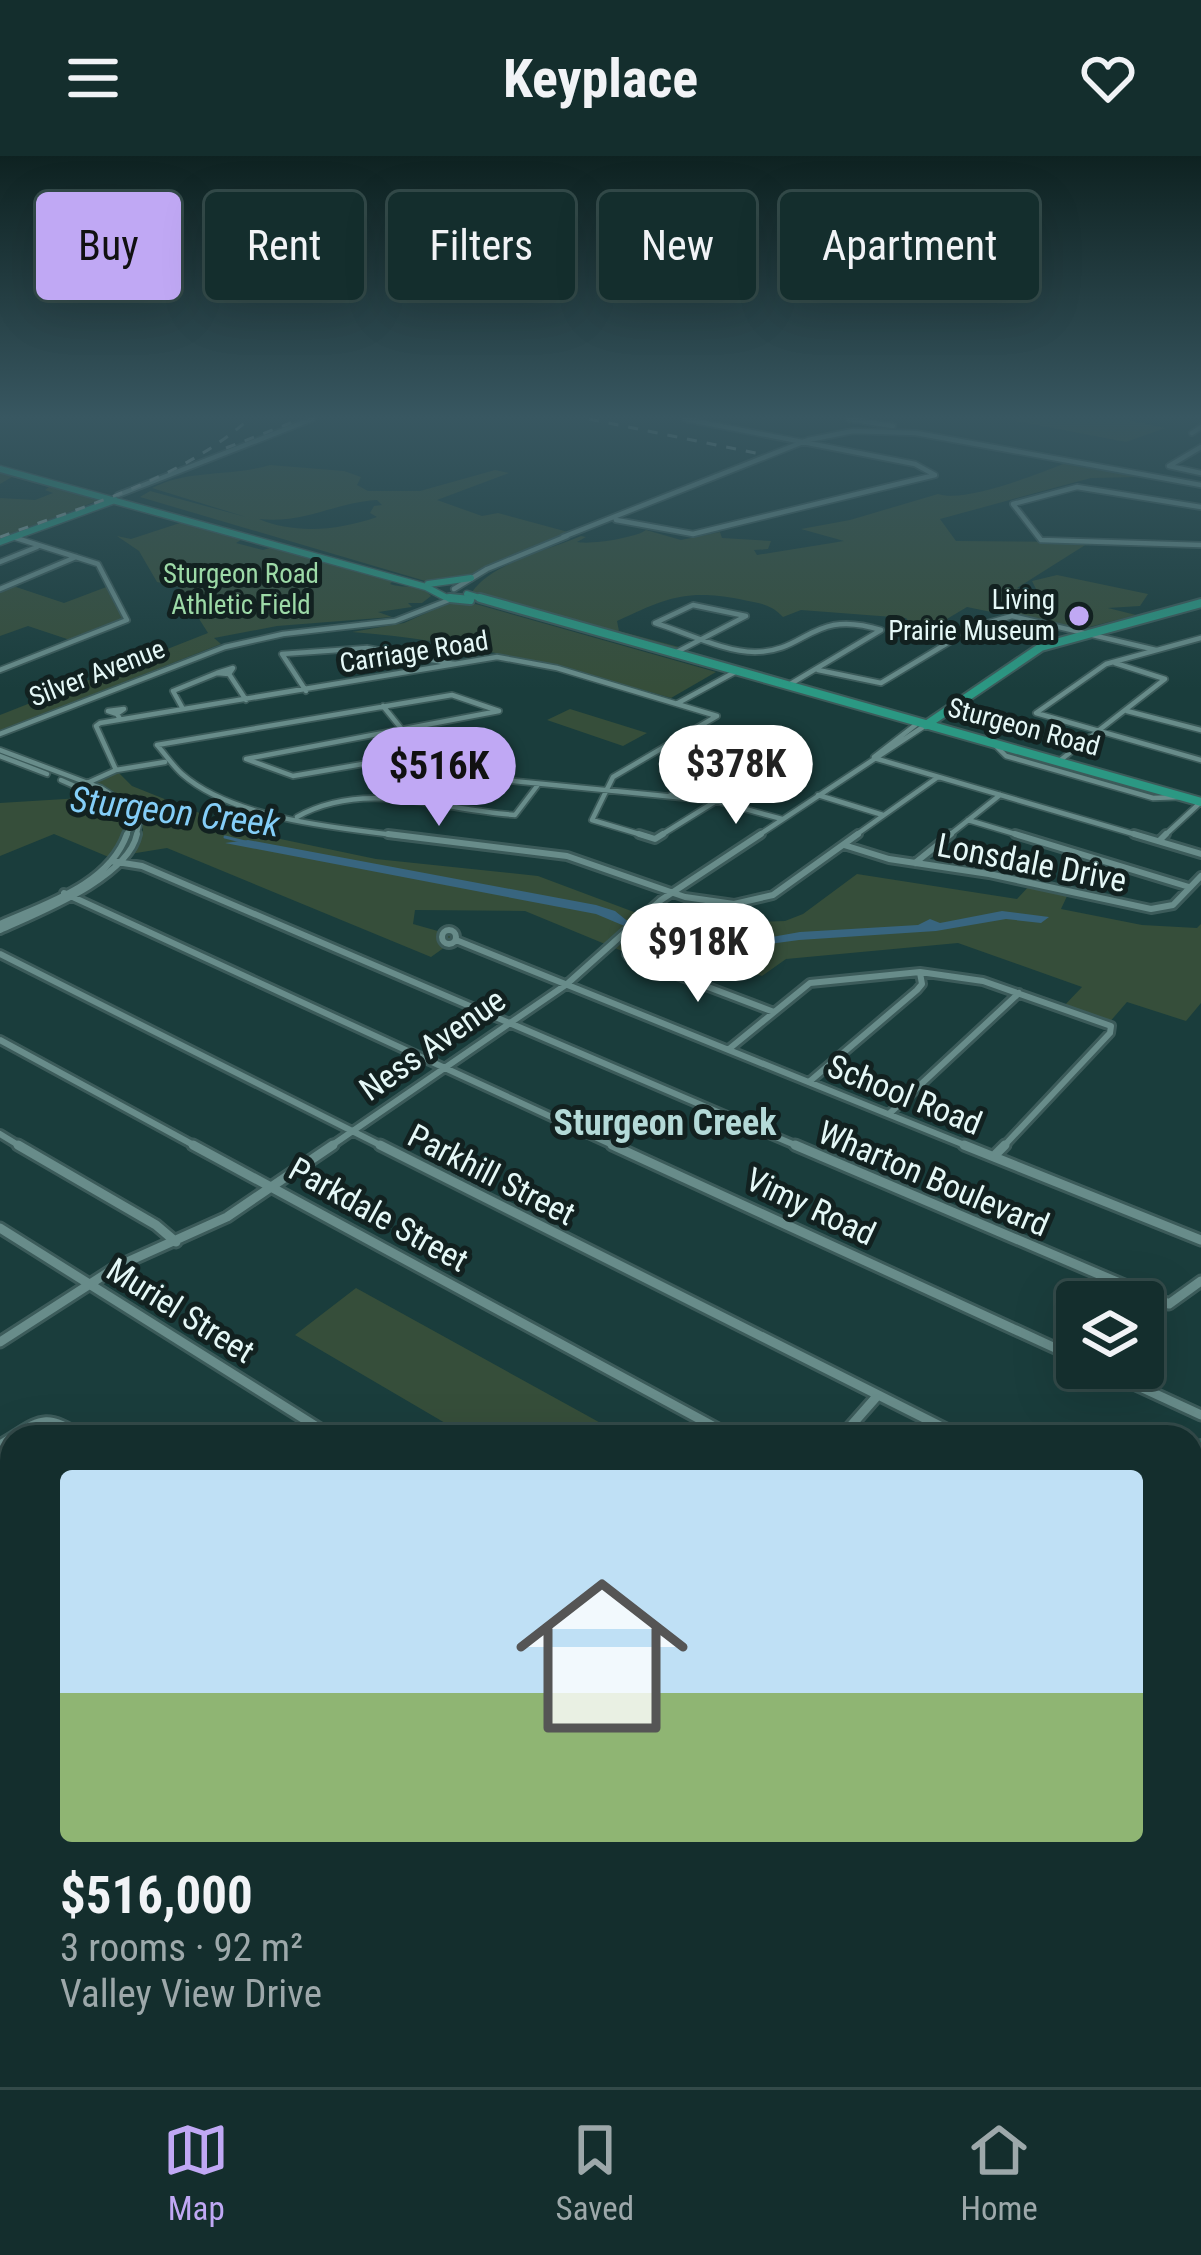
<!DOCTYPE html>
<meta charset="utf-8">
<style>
:root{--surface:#142e2d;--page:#1d3635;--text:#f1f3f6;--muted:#9da8aa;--line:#334a49;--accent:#c0a8f4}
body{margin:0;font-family:"Roboto Condensed",sans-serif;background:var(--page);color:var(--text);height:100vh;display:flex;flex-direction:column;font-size:45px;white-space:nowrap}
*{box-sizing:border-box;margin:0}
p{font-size:39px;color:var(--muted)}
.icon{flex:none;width:66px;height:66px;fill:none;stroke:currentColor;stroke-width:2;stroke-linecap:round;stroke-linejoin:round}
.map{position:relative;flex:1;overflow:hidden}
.side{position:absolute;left:0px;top:1269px;width:1203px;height:663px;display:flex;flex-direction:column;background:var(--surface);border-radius:36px 36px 0 0;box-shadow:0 12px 48px #0002,0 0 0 3px var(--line)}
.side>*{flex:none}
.banner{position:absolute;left:36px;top:36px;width:1131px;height:108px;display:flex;gap:24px}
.buttons{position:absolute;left:1056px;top:1125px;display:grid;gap:24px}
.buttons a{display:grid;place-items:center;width:108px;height:108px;border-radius:12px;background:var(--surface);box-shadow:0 12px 48px #0002,0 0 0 3px var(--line);font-size:60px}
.price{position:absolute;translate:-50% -102px;padding:0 27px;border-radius:42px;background:#fff;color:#222;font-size:39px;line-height:78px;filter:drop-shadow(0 3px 6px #0008)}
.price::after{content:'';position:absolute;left:50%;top:72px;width:36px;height:27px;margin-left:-18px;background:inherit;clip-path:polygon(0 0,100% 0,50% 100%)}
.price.current{background:var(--accent);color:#111}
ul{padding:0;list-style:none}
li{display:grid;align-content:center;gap:24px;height:636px;padding:0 60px}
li+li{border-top:3px solid var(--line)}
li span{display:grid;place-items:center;height:372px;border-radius:12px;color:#555}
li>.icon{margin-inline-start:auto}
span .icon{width:216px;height:216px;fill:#fffc;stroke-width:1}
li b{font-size:51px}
.tag{padding:0 42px;border-radius:12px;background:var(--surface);box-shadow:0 12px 48px #0002,0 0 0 3px var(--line);font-size:42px;line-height:108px}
.tag.current{background:var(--accent);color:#111}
header{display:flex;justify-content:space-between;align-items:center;height:156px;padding:0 60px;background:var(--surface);font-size:54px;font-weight:700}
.tabs{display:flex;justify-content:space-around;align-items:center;height:168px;border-top:3px solid var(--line);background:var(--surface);font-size:33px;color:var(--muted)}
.tabs a{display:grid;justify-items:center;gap:6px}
.tabs .current{color:var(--accent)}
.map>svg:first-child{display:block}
.green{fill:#364e3a;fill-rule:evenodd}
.water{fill:#38657f}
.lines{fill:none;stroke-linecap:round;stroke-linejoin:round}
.stream{stroke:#38657f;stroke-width:3}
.minor-far3-casing{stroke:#3c5b5a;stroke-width:8}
.minor-far2-casing{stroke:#3c5b5a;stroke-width:12}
.minor-far1-casing{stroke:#3c5b5a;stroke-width:15}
.minor-casing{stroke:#3c5b5a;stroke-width:18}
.major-far1-casing{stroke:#3c5b5a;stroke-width:9}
.major-casing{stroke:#3c5b5a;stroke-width:12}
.highway-far1-casing{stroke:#3c5b5a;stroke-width:20}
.highway-casing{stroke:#3c5b5a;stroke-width:24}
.minor-far3{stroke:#688c8a;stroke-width:4.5}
.minor-far2{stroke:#688c8a;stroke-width:6}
.minor-far1{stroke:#688c8a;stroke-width:9}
.minor{stroke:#688c8a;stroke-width:12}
.major-far1{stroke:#2b9883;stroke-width:6}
.major{stroke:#2b9883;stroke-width:8}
.highway-far1{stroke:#02a07e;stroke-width:14}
.highway{stroke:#02a07e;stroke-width:18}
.rail{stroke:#86a09f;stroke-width:3;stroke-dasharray:10 10;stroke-linecap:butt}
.poi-dot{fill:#c0a8f4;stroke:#122120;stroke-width:4.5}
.labels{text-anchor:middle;stroke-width:10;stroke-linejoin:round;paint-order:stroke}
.far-park-label{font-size:27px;fill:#9ddaa7;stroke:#122120}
.far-poi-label{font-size:27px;fill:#e5f8f7;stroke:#122120;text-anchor:end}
.far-street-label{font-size:27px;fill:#e5f8f7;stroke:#122120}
.street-label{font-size:33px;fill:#e5f8f7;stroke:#122120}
.water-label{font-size:36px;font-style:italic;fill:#84cef8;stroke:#122120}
.neighbourhood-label{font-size:36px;font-weight:bold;fill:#b4dad8;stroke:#122120}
</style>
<header><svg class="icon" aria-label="menu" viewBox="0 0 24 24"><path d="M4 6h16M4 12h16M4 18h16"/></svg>Keyplace<svg class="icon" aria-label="heart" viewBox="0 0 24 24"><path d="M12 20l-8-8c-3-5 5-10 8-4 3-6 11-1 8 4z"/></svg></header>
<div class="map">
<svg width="1201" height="1931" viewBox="0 0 1201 1931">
<rect width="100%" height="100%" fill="#1a3d3c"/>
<path class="green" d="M 1006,263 L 1123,263 L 1165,272 L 1126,286 Z
M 1057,306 L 1139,321 L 1091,322 L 940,363 L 956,385 L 1090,386 L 1017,432 L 1038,437 L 1032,425 L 1057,419 L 1148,438 L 1140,450 L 1108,452 L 1136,459 L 1078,474 L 967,451 L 920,479 L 906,462 L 801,454 L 783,461 C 770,447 757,447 739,443 C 686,433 666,442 617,465 L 619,475 L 679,491 L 673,493 L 472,436 C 492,407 548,394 581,380 L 586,381 L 577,386 C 592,389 638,381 646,374 L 681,384 L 720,376 L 722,382 L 771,385 L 768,393 L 754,394 L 757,399 L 844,385 L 801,373 L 850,364 L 938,338 C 965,347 1035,319 1063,308 Z
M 270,309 L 344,315 L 361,321 L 357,329 L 368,335 L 420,335 L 495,314 L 509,317 L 437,344 L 482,360 L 498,357 L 568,376 L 457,425 L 432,427 L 140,341 L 150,335 L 246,361 L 152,332 C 188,313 230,321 270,309 ZM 377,344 L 382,349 L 374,350 L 370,357 L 377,361 C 337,375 294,378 259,363 C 304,368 333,347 377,344 Z
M 0,315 L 102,343 L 0,383 L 0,342 L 35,344 L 53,337 L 45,334 L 49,331 L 12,321 L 0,328 Z
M 186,365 L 244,382 L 236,387 L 263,394 L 273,391 L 393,425 L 390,428 C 403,433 420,427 431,440 L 422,447 L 408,447 L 412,451 L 378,456 L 392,461 L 277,470 L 214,482 L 221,488 L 0,575 L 0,559 L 208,477 L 179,431 L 157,426 L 139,395 L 117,380 L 131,383 Z
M 10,429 L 64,447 L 109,430 L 126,466 L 76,486 L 28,470 L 0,480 L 0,433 Z
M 453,445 L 465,445 L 716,516 L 671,542 C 566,512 461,484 352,476 L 404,467 Z
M 570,553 L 647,577 L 623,590 L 547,564 Z
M 117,615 L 132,630 L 247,676 L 376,703 L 538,720 L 642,759 L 651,752 L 695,768 L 785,765 L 803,758 L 857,718 L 1017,743 L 1031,728 L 1068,738 L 1061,753 L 1142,769 L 1197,772 L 1201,768 L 1201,847 L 1186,865 L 1127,846 L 1108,868 L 1062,852 L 1082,831 L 958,787 L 786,803 L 762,820 L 728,808 L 702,828 L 525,755 L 415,754 L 413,768 L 459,781 L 431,801 L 167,692 L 130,698 L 143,674 C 137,647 118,640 92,628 Z
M 97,641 L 116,652 L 125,663 L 120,689 L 111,702 L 54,678 L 0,700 L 0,647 Z
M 356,1132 L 626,1281 L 469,1281 L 295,1179 Z"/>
<path class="water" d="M 248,684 L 596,749 L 615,755 L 636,772 L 664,777 L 706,793 L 800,776 L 918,769 L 930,763 L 940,767 L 1002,755 L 1049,761 L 1041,767 L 1006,763 L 936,775 L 799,784 L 682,800 L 641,785 L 634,774 L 596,758 L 225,687 Z"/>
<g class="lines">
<path class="stream" d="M 225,681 L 245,686"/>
<g class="minor-far3-casing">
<path id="minor-far3" d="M 849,263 L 893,270
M 1192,277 L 1201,271
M 1201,291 L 1169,310 L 1201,317
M 118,339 L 312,263
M 1201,351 L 1077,331 L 1013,348 L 1041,384 L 1201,389
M 616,364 L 693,378 L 935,319 L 915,308 L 685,263
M 563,381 L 808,284 L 853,275 L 916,277 L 1201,329
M 0,406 L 37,391
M 0,433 L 76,401
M 454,433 L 487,413 L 567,380
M 746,460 L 693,449 L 655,467 C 685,476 724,496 755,496 C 807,496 812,452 881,474 L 787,530
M 1201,482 L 1106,508 L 1036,557 L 1201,604
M 673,498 L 746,460
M 0,514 L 127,464 L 98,408 L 13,381
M 818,514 L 881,527 L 976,470 L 1012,460 L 1156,494
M 217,517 L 233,512 L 229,518
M 306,535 L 282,498 L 367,492 L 454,508
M 678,547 L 735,516
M 383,550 L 430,608 L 453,619 L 716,645 L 782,663
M 124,553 L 117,558 L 108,555 Z
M 183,553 L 173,535 L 217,517 L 229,518 L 246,544
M 1127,555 L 1201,574
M 117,558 L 120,563
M 0,578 L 225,491 L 283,478 L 395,465 L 454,442
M 995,589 L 1006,600 L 1153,642 L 1181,641
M 666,592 L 763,623
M 0,594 L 101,632 L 127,649 L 139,668 L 136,681
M 0,600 L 47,618
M 874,601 L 918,567
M 874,602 L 1144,681
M 1058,606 L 1165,523 L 1115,507
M 116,614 L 96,570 L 100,567 L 497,501 L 557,512 L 717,560 L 613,621 L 592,664 L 649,681
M 61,624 L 115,648 L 131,668 L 126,681
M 85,628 L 116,614 L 165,606
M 818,639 L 883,659
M 669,640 L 683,633 L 698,643
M 297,661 C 365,623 442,654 515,659 L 537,630
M 968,664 L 1025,681
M 412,681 C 345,673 234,664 182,618 C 173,610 165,598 157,589 L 452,539 L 499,555 L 246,603 L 293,620 L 421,598
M 658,681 L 716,645
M 756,681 L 926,569
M 853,681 L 938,621
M 947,681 L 1000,639
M 1163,681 L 1201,646"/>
</g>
<g class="minor-far2-casing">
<path id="minor-far2" d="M 388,678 L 567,700 L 685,741 L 734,748 L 773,739 L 858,678
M 639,678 L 655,683 L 663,678
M 1015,678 L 1189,731
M 1134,678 L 1201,698
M 1159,685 L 1166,678
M 844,689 L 889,703 L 989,718 L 1151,753 L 1173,749 L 1201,720
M 111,705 L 142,710 L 802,992
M 915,707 L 951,678
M 64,737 L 619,992
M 0,768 C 45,748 109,729 127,678
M 0,774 C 37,757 128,722 137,678
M442 781a7 7 0 1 1 14 0a7 7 0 1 1-14 0Z
M 456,784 L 972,992
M 0,798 L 386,992
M 637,802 L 643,800 L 642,795 L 627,798 L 629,801 L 774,856
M 0,884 L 199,992
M 729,893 L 810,827 L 920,816 L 983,825 L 1111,870 L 1110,877 L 1002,992
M 809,926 L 917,834 L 922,828 L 920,817
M 889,958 L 1019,837
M 0,978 L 23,992
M 328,992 L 567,828 L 661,744 L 761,678"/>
</g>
<g class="minor-far1-casing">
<path id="minor-far1" d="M 18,989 L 156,1069 L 176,1086
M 193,989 L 733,1281
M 380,989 L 962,1281
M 612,989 L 1077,1202
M 795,989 L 1169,1148 L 1201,1125
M 964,989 L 1201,1084
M 994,1000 L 1005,989
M 0,1072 L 333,1281
M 0,1186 L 118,1110 L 227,1061 L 333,989
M 1099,1212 L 1201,1259
M 841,1281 L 878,1239
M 0,1289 C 37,1268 43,1253 81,1281
M 1191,1345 L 1201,1349
M 1191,1359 L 1201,1364
M 0,1366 L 12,1376"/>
</g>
<g class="minor-casing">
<path id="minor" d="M 0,1489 L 12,1479
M 0,1549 L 12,1555
M 0,1612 L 12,1595
M 0,1798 L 12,1806
M 130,1920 L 136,1931
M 950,1920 L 966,1931
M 1187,1931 L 1201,1915"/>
</g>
<g class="major-far1-casing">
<path id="major-far1" d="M 0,313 L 426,431 L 445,441 L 470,444
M 0,386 L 115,344
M 428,428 L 471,422
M 467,438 L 490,445"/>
</g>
<g class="major-casing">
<path id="major" d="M 450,442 L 470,444
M 480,442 L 1201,646
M 926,569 L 1041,491 L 1201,447"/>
</g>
<g class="highway-far1-casing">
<path id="highway-far1" d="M 1191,1301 L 1201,1292
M 1191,1334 L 1201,1325"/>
</g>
<g class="highway-casing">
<path id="highway" d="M 511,1931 L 520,1920
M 547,1931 L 557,1920"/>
</g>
<use href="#minor-far3" class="minor-far3"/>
<use href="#minor-far2" class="minor-far2"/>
<use href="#minor-far1" class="minor-far1"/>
<use href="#minor" class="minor"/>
<use href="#major-far1" class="major-far1"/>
<use href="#major" class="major"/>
<use href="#highway-far1" class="highway-far1"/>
<use href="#highway" class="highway"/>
<path class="rail" d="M 589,263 L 756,297
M 226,292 L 301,263
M 0,381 C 86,349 179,325 249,263"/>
</g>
<linearGradient id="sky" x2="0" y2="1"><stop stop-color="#0e2221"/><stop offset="0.49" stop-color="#385761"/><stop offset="1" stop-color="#385761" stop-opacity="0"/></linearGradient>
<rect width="1201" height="533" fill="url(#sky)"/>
<circle class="poi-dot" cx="1079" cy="460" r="12"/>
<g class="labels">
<g class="far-park-label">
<text x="241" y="427">Sturgeon Road<tspan x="241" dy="31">Athletic Field</tspan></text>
</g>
<g class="far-poi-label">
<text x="1055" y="453">Living<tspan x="1055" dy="31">Prairie Museum</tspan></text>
</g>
<g class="far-street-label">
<text transform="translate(414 496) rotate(-9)" y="9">Carriage Road</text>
<text transform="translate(97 517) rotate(-21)" y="9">Silver Avenue</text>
<text transform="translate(1024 571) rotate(15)" y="9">Sturgeon Road</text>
</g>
<g class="street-label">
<text transform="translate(1032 706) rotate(11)" y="12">Lonsdale Drive</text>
<text transform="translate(432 888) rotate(-35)" y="12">Ness Avenue</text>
<text transform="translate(905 938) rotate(22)" y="12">School Road</text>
<text transform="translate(492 1018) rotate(27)" y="12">Parkhill Street</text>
<text transform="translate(934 1022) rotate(23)" y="12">Wharton Boulevard</text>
<text transform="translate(811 1050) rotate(25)" y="12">Vimy Road</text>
<text transform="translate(379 1058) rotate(29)" y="12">Parkdale Street</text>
<text transform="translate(181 1154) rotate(32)" y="12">Muriel Street</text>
</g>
<g class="water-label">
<text transform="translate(175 655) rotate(7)" y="13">Sturgeon Creek</text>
</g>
<g class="neighbourhood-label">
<text x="665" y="979">Sturgeon Creek</text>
</g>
</g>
</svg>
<div class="buttons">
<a><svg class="icon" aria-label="layers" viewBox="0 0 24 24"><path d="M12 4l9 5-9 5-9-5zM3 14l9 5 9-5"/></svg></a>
</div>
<b class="price" style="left:736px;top:671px">$378K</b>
<b class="price current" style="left:439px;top:673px">$516K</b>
<b class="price" style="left:698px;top:849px">$918K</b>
<div class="banner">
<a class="tag current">Buy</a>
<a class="tag">Rent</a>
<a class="tag">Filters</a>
<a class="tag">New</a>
<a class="tag">Apartment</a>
</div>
<section class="side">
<ul>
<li><span style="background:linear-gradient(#bfe0f5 60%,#8fb573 0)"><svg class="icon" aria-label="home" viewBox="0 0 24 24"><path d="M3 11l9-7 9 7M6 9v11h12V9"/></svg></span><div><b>$516,000</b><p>3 rooms · 92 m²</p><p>Valley View Drive</p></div></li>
</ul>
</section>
</div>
<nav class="tabs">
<a class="current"><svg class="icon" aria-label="map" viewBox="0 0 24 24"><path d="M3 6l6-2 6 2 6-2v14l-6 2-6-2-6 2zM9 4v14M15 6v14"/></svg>Map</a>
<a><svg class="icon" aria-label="saved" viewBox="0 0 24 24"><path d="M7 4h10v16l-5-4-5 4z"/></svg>Saved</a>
<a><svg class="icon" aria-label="home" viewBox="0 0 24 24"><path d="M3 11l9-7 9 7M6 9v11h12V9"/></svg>Home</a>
</nav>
